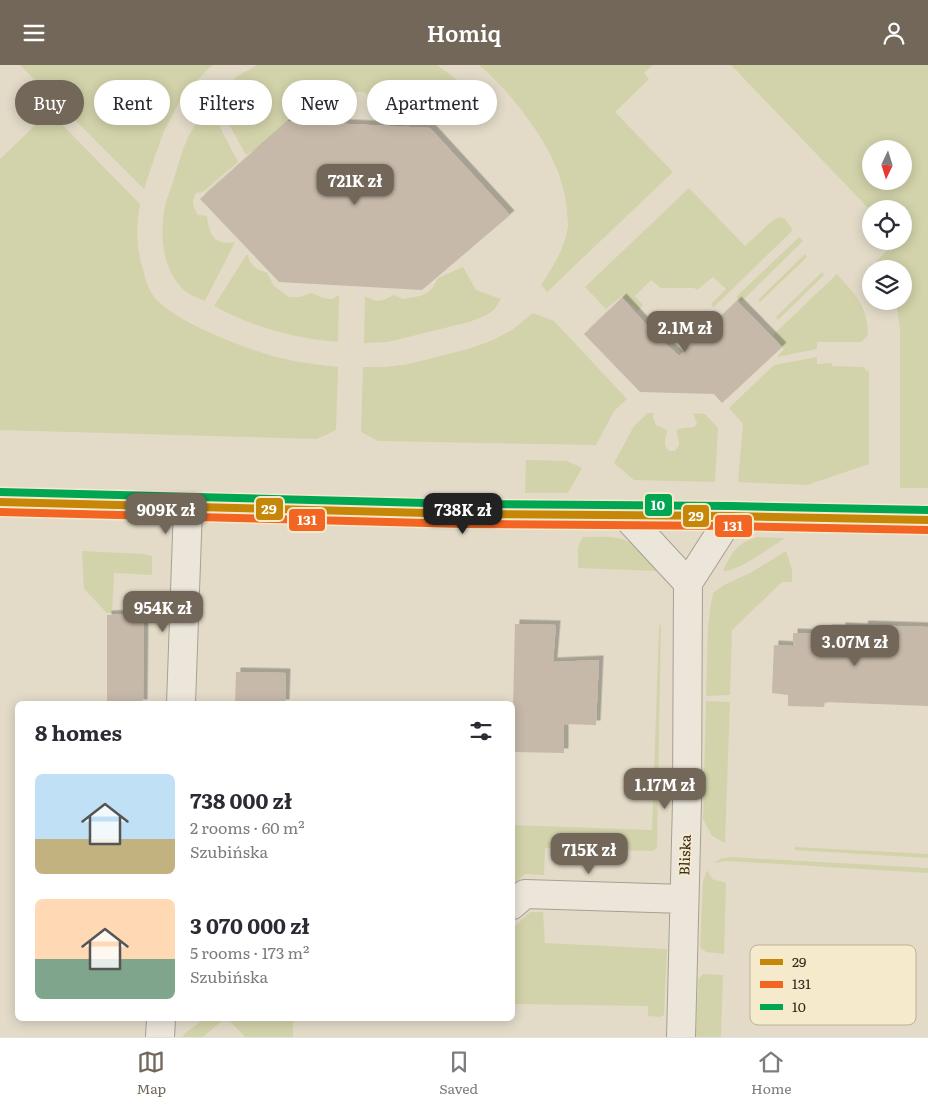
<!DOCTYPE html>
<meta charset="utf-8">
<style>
:root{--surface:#fff;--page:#f2f2f3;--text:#2b2b33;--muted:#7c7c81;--line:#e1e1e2;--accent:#726758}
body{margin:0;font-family:Literata,serif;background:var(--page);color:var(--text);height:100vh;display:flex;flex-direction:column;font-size:19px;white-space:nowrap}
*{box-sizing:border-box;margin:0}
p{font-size:16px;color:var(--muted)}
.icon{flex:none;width:28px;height:28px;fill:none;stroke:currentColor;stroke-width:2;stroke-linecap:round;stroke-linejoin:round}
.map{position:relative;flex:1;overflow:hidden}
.drawer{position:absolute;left:15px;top:636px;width:500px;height:320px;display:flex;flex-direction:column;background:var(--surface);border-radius:8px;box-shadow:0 2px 12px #0003}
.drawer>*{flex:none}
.top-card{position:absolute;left:15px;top:15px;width:500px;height:45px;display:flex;gap:10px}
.needle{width:32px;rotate:184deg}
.controls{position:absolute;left:862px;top:75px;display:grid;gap:10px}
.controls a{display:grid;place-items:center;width:50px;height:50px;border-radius:50%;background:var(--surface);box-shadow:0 2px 12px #0003;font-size:25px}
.price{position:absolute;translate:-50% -42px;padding:0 11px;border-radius:10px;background:var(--accent);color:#fff;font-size:16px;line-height:32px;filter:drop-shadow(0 1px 2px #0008)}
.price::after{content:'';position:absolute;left:50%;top:30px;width:15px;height:11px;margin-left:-8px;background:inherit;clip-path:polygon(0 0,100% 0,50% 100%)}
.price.current{background:#222;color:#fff}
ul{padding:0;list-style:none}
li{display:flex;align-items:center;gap:15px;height:125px;padding:0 20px}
li span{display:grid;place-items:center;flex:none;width:140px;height:100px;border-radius:8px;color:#555}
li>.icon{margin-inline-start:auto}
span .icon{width:60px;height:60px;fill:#fffc;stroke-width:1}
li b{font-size:21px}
h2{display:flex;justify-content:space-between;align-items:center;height:60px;padding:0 20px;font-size:21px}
.tag{padding:0 18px;border-radius:22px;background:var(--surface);box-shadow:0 2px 12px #0003;font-size:18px;line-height:45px}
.tag.current{background:var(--accent);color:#fff}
header{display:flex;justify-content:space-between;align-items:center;height:65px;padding:0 20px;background:var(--accent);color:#fff;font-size:22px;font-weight:600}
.menu{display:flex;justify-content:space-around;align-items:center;height:70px;border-top:1px solid var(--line);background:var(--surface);font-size:14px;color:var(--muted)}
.menu a{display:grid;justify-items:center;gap:2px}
.menu .current{color:var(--accent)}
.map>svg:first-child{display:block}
.green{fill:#d2d3aa;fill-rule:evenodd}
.building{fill:#c6b9a9;filter:url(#shadow)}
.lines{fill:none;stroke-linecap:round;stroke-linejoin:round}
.minor-casing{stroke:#a7a092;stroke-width:30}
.minor{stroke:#ebe5da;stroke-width:28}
.bus-1-casing{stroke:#f6eacd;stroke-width:11}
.bus-2-casing{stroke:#f6eacd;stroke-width:11}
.bus-3-casing{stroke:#f6eacd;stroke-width:11}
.bus-1{stroke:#c68607;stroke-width:8}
.bus-2{stroke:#f26522;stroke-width:8}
.bus-3{stroke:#00a651;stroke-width:8}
.labels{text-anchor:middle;stroke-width:4;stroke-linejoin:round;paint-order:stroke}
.street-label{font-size:14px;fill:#35281b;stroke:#f6eacd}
.key{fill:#f6eacd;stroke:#bcb098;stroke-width:1}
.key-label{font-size:14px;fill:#35281b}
.line-badge{stroke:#f6eacd;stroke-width:2}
.badge-label{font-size:14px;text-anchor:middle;font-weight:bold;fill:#fff}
</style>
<header><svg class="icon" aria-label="menu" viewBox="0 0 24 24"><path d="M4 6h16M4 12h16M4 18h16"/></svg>Homiq<svg class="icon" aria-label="person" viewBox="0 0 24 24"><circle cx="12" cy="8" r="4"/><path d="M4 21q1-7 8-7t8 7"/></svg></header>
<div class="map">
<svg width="928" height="972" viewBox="0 0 928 972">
<defs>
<filter id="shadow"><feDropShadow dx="4.5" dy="-4.5" stdDeviation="0" flood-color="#0004"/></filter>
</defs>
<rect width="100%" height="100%" fill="#e3dbc8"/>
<path class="green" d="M 20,0 L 213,0 L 207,5 L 181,34 L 164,66 L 155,91 L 144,124 Z
M 257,0 L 437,0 L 460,17 L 418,59 L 407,59 L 397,63 L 392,58 L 384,55 L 383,43 L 374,33 L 363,27 L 349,27 L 339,32 L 331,43 L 328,53 L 317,60 L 302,53 L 288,59 L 273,74 L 246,90 L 215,34 L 236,12 Z
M 479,0 L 653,0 L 644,8 L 649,14 L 615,47 L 673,107 L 547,227 L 541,220 C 553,202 565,183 568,161 C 568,156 567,150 567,145 C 563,101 537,63 509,30 C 500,20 490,9 479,0 Z
M 731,0 L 928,0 L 928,423 L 900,423 L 900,263 L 897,243 L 895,236 L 904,236 L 904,204 L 880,204 L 876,196 L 898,176 L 904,176 L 904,144 L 871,144 L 871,146 ZM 871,84 L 904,84 L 904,116 L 871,116 Z
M 28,25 L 140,139 C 136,164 136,184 144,208 C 146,215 148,223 152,229 C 169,256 253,287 285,294 C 302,298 320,300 338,302 L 336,365 L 317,374 L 0,365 L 0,94 L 44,52 L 25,33 L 24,31 Z
M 209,41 L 238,97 L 203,127 L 196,128 C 191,137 193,141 198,150 L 207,151 C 209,169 214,181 235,177 L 205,236 C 196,232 185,229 179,220 C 163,200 160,172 164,147 C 165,137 170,127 173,117 C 178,101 182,85 189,70 C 195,60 202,51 209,41 Z
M 689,123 L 745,181 L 772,156 L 779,152 L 785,154 L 793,165 L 713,243 L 711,239 L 726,224 L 713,212 L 697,225 L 694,223 L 661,223 L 651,215 L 635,231 L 643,240 L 638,246 L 622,231 L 606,244 L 585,222 Z
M 799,172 L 803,176 L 741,237 L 736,232 Z
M 247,189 C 251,201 255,204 267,208 L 274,221 L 289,232 L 300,232 L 312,228 L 323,233 L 332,234 L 339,230 L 338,277 C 296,274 252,262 214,241 Z
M 805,189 L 807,192 L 760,237 L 758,235 Z
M 463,202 L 476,225 L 501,234 L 494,245 L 485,251 L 469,257 L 388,277 L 364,278 L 365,231 C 376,238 382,237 393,230 L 404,234 L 420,231 L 427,228 L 433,222 L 438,213 Z
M 822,207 L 824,210 L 778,255 L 776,252 Z
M 837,209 C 855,229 868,242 868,270 L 861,277 L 817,277 L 817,284 L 777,292 L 784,284 L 773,270 Z
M 533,248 L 554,256 L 627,334 L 614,346 L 596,380 L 378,376 L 361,367 L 363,302 L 385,302 L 409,299 L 468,284 L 491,276 L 512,265 Z
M 817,292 L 817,299 L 832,298 L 832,301 L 863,302 L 869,307 L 869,399 L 807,420 L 738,417 L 743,359 L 729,343 L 774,300 Z
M 648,348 L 654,348 L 653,352 L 656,360 L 667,365 C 667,374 661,377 669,386 L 675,386 C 684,375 675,374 677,364 L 694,362 L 697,358 L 693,348 L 705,349 L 718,363 L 715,417 L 634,415 L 614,398 L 634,361 Z
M 526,395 L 567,396 L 582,403 L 568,428 L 525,428 Z
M 583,472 C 602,472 622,469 637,482 C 645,488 652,498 658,506 L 578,503 L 578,482 Z
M 758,472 L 785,473 C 772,481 738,507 723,506 C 731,488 738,477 758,472 Z
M 82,486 L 144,489 L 152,491 L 152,510 L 114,508 L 112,548 L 107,548 L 84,524 Z
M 786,486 L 792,504 L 792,517 L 782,517 L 732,565 L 730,630 L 706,631 L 708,562 L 710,543 L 713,528 L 724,520 L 750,508 Z
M 661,558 L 657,783 L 652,786 L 545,783 L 544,810 L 525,809 L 513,820 L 513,760 L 652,765 L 659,563 Z
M 706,636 L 730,637 L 725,778 L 712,771 L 703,754 Z
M 795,782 L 928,789 L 928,793 L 795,785 Z
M 730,792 L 928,803 L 928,808 L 727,796 L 714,798 L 720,794 Z
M 707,805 L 712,814 L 726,818 L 724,889 L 706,887 L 700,882 L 703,817 Z
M 530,847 L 543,847 L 545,878 L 667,884 L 664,950 L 660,952 L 648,951 L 648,941 L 513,939 L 513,863 Z
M 703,909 L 723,910 L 721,972 L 696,972 L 698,914 Z
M 204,954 L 224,954 L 203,972 L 183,972 L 184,969 Z
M 228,954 L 293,954 L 293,972 L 245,972 Z"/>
<path class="building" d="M 288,56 L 430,63 L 510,150 L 422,225 L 279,217 L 200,134 Z
M 622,233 L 656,270 L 679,291 L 737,236 L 782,282 L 722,338 L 714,329 L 640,327 L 584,269 Z
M 144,548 L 143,639 L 107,639 L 107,550 Z
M 515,559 L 556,560 L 553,597 L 599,595 L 596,660 L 564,659 L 564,688 L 512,687 Z
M 864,560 L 928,562 L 928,641 L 825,637 L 824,642 L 788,641 L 788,630 L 772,628 L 774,580 L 793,581 L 793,568 L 827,569 L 827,564 L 841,564 L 841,562 L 863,563 Z
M 236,607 L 286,608 L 285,639 L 235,639 Z"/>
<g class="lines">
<g class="minor-casing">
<path id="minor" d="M 0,437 L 465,449 L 731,451 L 928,455
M 626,451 L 688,518
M 181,639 L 188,442
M 512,840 L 525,829 L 684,834
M 160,972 L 161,954
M 681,972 L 687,737 L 688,518 L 731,451"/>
</g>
<use href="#minor" class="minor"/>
<g class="bus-1-casing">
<path id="bus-1" d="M 0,437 L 465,449 L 731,451 L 928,455"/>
</g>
<g class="bus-2-casing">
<path id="bus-2" d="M 0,447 L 465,459 L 731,461 L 928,465"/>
</g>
<g class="bus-3-casing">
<path id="bus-3" d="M 0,427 L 465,439 L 731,441 L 928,445"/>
</g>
<use href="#bus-1" class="bus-1"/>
<use href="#bus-2" class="bus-2"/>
<use href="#bus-3" class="bus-3"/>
</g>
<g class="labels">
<g class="street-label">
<text transform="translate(685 790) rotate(-88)" y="5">Bliska</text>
</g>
</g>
<rect x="750" y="880" width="166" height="80" rx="8" class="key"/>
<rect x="760" y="894" width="23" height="6" fill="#c68607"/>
<rect x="760" y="916" width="23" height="7" fill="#f26522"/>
<rect x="760" y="939" width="23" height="6" fill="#00a651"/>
<g class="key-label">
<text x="792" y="902">29</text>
<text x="792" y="924">131</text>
<text x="792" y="947">10</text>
</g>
<g class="line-badge">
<rect x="644" y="428" width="29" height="24" rx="5" fill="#00a651"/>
<rect x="255" y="432" width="29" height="24" rx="5" fill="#c68607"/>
<rect x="682" y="439" width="28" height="24" rx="5" fill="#c68607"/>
<rect x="288" y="443" width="38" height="24" rx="5" fill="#f26522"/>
<rect x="714" y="449" width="39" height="24" rx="5" fill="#f26522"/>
</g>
<g class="badge-label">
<text x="658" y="445">10</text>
<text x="269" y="449">29</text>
<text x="696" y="456">29</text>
<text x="307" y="460">131</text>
<text x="733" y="466">131</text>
</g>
</svg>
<div class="controls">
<a><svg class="needle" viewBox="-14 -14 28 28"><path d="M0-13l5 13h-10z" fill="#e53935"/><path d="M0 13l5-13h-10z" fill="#7c7c81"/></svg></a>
<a><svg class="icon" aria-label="locate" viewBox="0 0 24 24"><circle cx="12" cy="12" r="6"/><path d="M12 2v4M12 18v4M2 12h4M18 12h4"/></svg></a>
<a><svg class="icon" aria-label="layers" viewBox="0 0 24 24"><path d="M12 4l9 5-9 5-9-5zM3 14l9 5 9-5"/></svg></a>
</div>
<b class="price" style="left:355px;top:141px">721K zł</b>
<b class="price" style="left:685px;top:288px">2.1M zł</b>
<b class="price" style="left:166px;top:470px">909K zł</b>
<b class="price current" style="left:463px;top:470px">738K zł</b>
<b class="price" style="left:163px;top:568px">954K zł</b>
<b class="price" style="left:855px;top:602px">3.07M zł</b>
<b class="price" style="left:665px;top:745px">1.17M zł</b>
<b class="price" style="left:589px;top:810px">715K zł</b>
<div class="top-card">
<a class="tag current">Buy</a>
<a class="tag">Rent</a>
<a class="tag">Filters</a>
<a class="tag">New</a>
<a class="tag">Apartment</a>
</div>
<section class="drawer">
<h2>8 homes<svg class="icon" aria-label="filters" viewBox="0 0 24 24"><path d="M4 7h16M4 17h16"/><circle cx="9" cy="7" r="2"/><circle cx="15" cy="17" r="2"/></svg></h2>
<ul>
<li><span style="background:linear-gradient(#bfe0f5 65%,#c2b280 0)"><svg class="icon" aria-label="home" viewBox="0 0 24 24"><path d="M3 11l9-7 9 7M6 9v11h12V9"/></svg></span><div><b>738 000 zł</b><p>2 rooms · 60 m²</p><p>Szubińska</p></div></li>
<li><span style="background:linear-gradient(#ffd9b3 60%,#7fa58c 0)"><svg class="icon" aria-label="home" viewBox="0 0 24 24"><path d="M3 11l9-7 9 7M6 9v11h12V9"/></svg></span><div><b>3 070 000 zł</b><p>5 rooms · 173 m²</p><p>Szubińska</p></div></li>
</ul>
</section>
</div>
<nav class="menu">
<a class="current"><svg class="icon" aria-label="map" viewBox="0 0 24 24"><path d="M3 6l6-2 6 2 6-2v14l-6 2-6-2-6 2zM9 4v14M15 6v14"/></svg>Map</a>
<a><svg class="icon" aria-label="saved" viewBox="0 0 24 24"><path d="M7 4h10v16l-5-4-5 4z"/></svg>Saved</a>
<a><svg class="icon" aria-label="home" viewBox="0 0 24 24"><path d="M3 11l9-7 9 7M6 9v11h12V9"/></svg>Home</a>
</nav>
